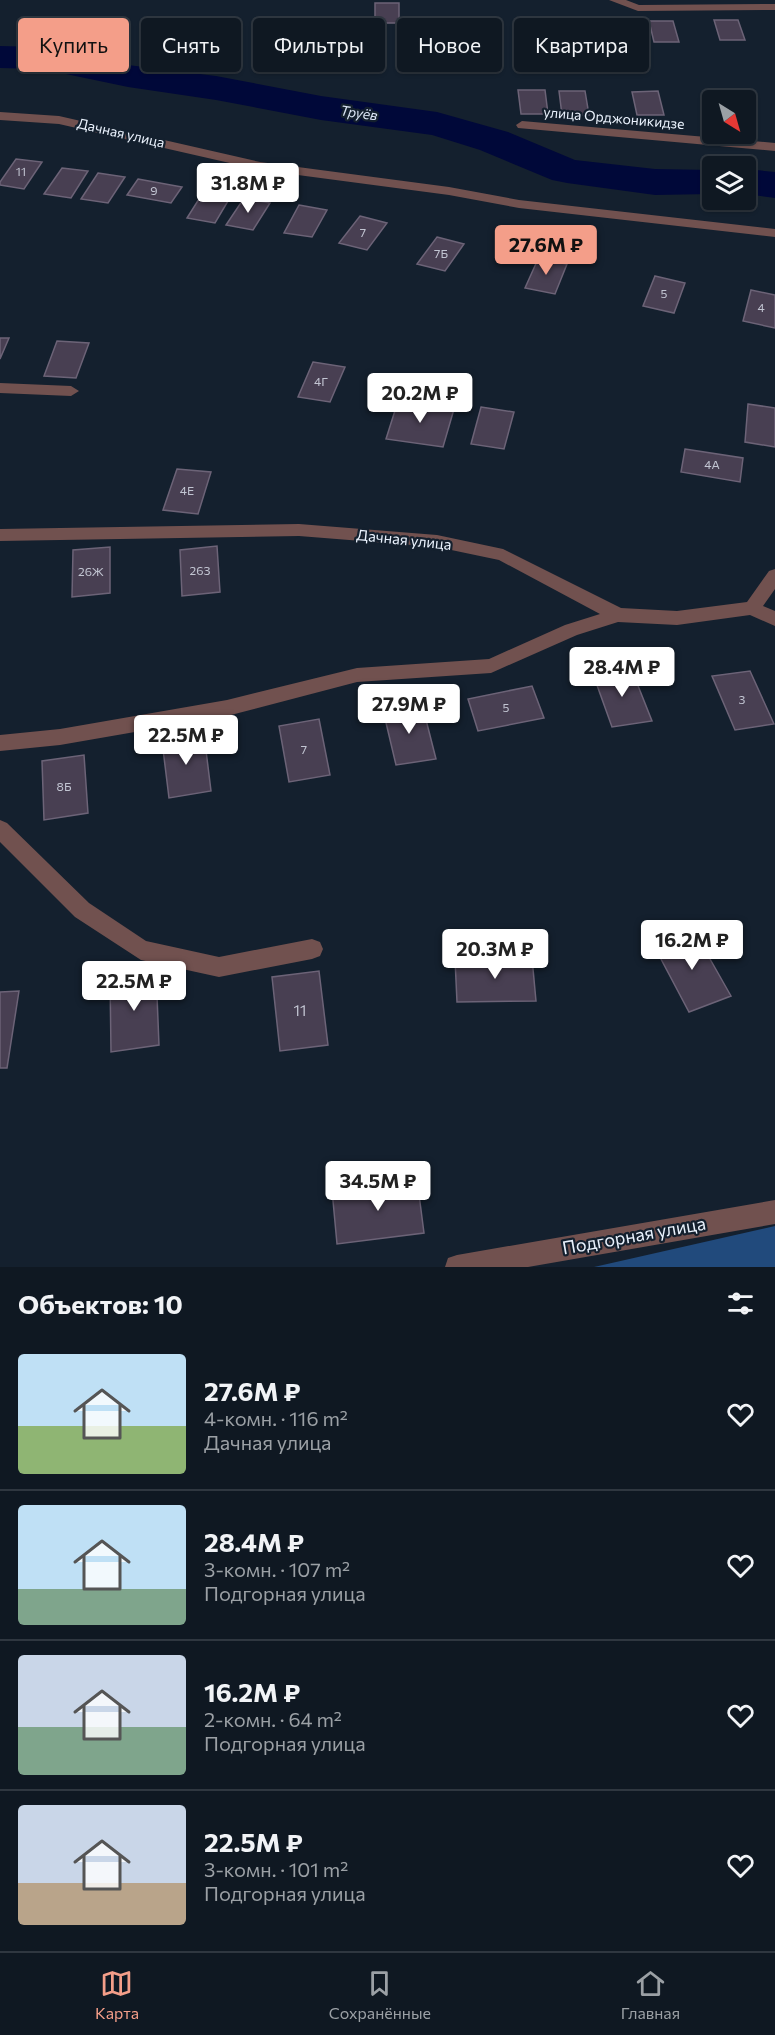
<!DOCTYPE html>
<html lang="ru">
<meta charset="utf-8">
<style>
:root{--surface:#0f1822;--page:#1d252f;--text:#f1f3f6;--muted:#9ba0a5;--line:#2f3740;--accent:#f49e89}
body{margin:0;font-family:Commissioner,sans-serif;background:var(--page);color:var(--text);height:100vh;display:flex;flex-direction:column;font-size:22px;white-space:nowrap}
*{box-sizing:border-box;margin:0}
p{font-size:20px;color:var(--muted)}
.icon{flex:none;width:33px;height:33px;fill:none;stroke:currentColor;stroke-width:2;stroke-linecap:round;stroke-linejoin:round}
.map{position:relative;height:1267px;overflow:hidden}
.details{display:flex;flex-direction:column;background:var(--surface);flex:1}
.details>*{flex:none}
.hud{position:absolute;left:18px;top:18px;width:740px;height:54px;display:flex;gap:12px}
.needle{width:39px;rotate:143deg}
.buttons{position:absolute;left:702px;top:90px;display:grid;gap:12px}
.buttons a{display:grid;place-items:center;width:54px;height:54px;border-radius:6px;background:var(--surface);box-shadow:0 2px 4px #0004,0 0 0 2px var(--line);font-size:30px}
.price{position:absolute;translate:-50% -51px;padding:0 14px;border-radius:6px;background:#fff;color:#222;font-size:20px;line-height:39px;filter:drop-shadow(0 2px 3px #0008)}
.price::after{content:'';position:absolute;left:50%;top:36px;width:18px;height:14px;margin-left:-9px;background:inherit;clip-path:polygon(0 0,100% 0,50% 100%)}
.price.selected{background:var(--accent);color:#111}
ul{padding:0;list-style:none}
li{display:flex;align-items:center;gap:18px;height:150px;padding:0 18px}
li+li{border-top:2px solid var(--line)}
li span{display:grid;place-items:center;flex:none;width:168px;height:120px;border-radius:6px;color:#555}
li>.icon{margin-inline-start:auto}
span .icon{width:72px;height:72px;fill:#fffc;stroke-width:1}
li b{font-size:26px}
h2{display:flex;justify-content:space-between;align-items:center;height:72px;padding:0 18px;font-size:26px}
.pill{padding:0 21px;border-radius:6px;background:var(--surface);box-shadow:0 2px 4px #0004,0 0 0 2px var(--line);font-size:21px;line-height:54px}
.pill.selected{background:var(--accent);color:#111}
.tab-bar{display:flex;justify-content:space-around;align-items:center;height:84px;border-top:2px solid var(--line);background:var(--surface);font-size:16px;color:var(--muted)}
.tab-bar a{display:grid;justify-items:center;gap:3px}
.tab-bar .selected{color:var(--accent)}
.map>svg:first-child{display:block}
.forest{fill:#214a7c}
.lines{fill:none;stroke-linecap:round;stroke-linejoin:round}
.river{fill:#000839;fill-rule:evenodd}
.building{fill:#483f52;stroke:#6c6377;stroke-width:1.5}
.street{fill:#71514f;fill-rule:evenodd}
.labels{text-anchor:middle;stroke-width:4.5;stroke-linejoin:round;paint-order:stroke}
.number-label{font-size:12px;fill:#c2c5d2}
.far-water-label{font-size:14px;font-style:italic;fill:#dbe5f5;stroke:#14202e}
.far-street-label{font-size:14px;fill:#eaf2fd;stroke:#14202e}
.street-label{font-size:15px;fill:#eaf2fd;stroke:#14202e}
.near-number-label{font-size:15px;fill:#c2c5d2}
.near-street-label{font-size:18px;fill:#eaf2fd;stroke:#14202e}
</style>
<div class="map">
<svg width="775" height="1267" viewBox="0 0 775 1267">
<rect width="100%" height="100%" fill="#14202e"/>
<path class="forest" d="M 775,1226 L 775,1267 L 594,1267 Z"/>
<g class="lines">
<path class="river" d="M 0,46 L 42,47 L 128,65 L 216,76 L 321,96 L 437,112 L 508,132 L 575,160 L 655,169 L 712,170 L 712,194 L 655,195 L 567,183 L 552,180 L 480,150 L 432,135 L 321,120 L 216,100 L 128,87 L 42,69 L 0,68 Z
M 746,169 L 775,172 L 775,198 L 746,194 Z"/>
</g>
<path class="building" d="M 375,3 L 399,3 L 399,23 L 375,23 Z
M 547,19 L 550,40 L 525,40 L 523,20 Z
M 714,20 L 738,20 L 745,40 L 720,40 Z
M 587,21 L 612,21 L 616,42 L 591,42 Z
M 649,21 L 673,21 L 679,42 L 654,42 Z
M 518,90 L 545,90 L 548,114 L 521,114 Z
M 559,91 L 585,91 L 589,115 L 562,115 Z
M 658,91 L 664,115 L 637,115 L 632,92 Z
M 723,98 L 750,98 L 757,122 L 746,122 L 746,100 L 724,100 Z
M 16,159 L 42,162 L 24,189 L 0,185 L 0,182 Z
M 62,168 L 88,171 L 71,198 L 44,194 Z
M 98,173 L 125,177 L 108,203 L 81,199 Z
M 138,179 L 182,187 L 171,203 L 127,195 Z
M 204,191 L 231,196 L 215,223 L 187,218 Z
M 244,198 L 270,203 L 253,230 L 226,225 Z
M 299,205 L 327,210 L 312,237 L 284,233 Z
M 360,216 L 387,223 L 367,250 L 339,243 Z
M 437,237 L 464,244 L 445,271 L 417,264 Z
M 538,259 L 567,264 L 555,294 L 525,288 Z
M 655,276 L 685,283 L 674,313 L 643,306 Z
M 751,290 L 775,295 L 775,328 L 743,321 Z
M 0,338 L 9,338 L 0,359 Z
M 57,341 L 89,343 L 76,378 L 44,376 Z
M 313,362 L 345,367 L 330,402 L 298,397 Z
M 398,401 L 454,409 L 443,447 L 386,439 Z
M 748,404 L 775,408 L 775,447 L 745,442 Z
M 481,407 L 514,412 L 504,449 L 471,444 Z
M 685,449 L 743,458 L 740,482 L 681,472 Z
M 177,469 L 211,472 L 198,514 L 163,510 Z
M 217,546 L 220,592 L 182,596 L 180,550 Z
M 110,547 L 110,593 L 72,597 L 73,550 Z
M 631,668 L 652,721 L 612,727 L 593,674 Z
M 750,671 L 774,724 L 735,730 L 712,676 Z
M 532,686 L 544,718 L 478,731 L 468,699 Z
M 422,704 L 436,759 L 396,765 L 383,710 Z
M 319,719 L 330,775 L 289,782 L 279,726 Z
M 204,734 L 211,791 L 169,798 L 162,741 Z
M 84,755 L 88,813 L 44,820 L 42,761 Z
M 693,929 L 731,996 L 689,1012 L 653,944 Z
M 532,958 L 536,1001 L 457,1002 L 455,959 Z
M 156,971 L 159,1045 L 111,1052 L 110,977 Z
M 319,971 L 328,1045 L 280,1051 L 272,977 Z
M 19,991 L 7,1068 L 0,1068 L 0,992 Z
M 417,1179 L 424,1233 L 337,1244 L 332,1190 Z"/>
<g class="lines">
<path class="street" d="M 609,0 L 626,0 L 639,5 L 775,4 L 775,10 L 638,11 Z
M 0,112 L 59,116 L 260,162 L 449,187 L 519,200 L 775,229 L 775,237 L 519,208 L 449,195 L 260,170 L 59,124 L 0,120 Z
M 522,121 L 775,143 L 775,151 L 518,128 L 516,125 Z
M 0,383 L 71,386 L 79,391 L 71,396 L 0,393 Z
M 299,524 L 437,535 L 503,549 L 621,608 L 677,611 L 747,602 L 769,571 L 775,569 L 775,589 L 763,606 L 775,611 L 775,626 L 750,615 L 677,625 L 618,622 L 577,635 L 491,673 L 357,682 L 227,716 L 60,745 L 0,751 L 0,735 L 60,729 L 227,700 L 357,668 L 489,659 L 565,625 L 600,614 L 499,560 L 437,547 L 299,536 L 0,541 L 0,529 Z
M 0,820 L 7,823 L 89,903 L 146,941 L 219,957 L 312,939 L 320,942 L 323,949 L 320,956 L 312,959 L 219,977 L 141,960 L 75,917 L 0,842 Z
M 775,1200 L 775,1224 L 528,1267 L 445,1267 L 448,1258 L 457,1255 Z"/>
</g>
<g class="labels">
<g class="number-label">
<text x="21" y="176">11</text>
<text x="154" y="195">9</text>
<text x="363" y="237">7</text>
<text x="441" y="258">7Б</text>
<text x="664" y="298">5</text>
<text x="761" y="312">4</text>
<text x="321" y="386">4Г</text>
<text x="712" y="469">4А</text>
<text x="187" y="495">4Е</text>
<text x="200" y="575">26З</text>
<text x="91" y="576">26Ж</text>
<text x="742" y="704">3</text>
<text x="506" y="712">5</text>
<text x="304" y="754">7</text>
<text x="64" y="791">8Б</text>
</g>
<g class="far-water-label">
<text transform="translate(359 113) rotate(8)" y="5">Труёв</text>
</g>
<g class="far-street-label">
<text transform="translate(614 118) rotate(5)" y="5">улица Орджоникидзе</text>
<text transform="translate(121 133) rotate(13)" y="5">Дачная улица</text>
</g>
<g class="street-label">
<text transform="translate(404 540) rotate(6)" y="5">Дачная улица</text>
</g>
<g class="near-number-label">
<text x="300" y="1016">11</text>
</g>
<g class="near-street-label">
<text transform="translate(634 1236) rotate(-10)" y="6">Подгорная улица</text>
</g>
</g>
</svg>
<div class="buttons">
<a><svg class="needle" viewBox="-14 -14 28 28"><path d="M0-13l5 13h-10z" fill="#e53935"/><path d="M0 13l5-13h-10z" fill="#9ba0a5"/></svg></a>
<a><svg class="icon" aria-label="layers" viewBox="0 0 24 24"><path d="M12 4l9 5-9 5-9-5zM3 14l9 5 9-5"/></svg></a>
</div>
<b class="price" style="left:248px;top:214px">31.8M ₽</b>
<b class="price selected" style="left:546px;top:276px">27.6M ₽</b>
<b class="price" style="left:420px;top:424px">20.2M ₽</b>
<b class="price" style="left:622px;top:698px">28.4M ₽</b>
<b class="price" style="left:409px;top:735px">27.9M ₽</b>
<b class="price" style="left:186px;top:766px">22.5M ₽</b>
<b class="price" style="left:692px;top:971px">16.2M ₽</b>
<b class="price" style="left:495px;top:980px">20.3M ₽</b>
<b class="price" style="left:134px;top:1012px">22.5M ₽</b>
<b class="price" style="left:378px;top:1212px">34.5M ₽</b>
<div class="hud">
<a class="pill selected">Купить</a>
<a class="pill">Снять</a>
<a class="pill">Фильтры</a>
<a class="pill">Новое</a>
<a class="pill">Квартира</a>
</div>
</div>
<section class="details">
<h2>Объектов: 10<svg class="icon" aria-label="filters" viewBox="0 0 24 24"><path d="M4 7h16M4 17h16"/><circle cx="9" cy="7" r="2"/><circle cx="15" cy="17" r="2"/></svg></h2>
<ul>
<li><span style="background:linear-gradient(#bfe0f5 60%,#8fb573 0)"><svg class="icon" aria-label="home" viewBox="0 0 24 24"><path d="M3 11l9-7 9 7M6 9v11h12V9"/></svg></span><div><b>27.6M ₽</b><p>4-комн. · 116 m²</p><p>Дачная улица</p></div><svg class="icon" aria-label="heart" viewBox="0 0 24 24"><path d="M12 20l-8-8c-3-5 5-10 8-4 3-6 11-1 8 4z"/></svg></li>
<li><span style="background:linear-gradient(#bfe0f5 70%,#7fa58c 0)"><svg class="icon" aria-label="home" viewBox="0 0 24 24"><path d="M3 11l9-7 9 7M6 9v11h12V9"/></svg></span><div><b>28.4M ₽</b><p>3-комн. · 107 m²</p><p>Подгорная улица</p></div><svg class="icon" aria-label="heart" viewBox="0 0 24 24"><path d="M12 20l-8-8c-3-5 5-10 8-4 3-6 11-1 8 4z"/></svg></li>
<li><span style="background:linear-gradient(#c9d6e8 60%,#7fa58c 0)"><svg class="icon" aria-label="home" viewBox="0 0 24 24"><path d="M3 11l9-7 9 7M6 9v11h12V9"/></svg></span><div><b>16.2M ₽</b><p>2-комн. · 64 m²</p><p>Подгорная улица</p></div><svg class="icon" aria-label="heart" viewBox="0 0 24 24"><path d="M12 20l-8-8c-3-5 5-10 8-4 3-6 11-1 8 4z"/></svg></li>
<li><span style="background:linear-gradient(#c9d6e8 65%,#b9a48a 0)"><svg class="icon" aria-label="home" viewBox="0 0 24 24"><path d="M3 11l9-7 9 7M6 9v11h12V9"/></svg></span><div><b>22.5M ₽</b><p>3-комн. · 101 m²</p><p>Подгорная улица</p></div><svg class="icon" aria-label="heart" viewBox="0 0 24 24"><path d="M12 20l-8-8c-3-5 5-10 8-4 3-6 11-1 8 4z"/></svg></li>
</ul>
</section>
<nav class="tab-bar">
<a class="selected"><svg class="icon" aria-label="map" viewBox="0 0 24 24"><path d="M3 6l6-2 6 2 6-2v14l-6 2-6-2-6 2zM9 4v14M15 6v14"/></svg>Карта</a>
<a><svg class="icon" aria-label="saved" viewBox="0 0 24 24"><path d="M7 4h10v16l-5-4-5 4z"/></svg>Сохранённые</a>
<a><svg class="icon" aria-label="home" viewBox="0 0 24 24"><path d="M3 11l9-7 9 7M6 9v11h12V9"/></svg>Главная</a>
</nav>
